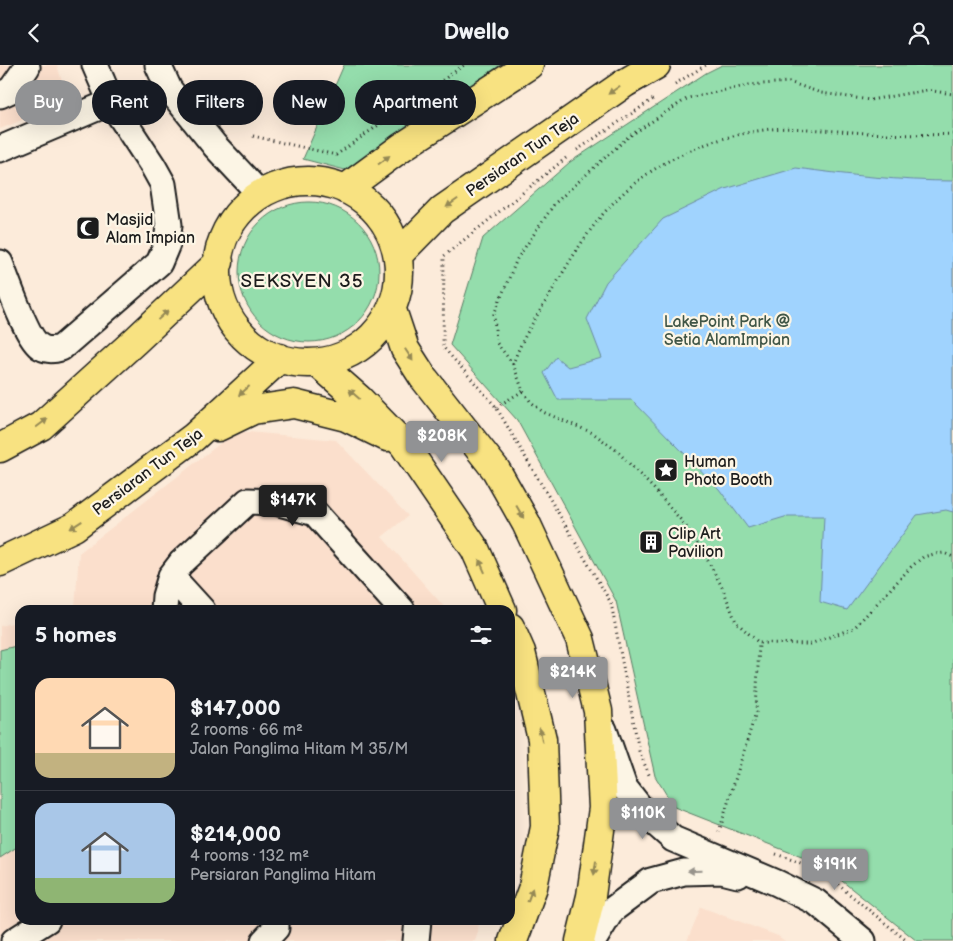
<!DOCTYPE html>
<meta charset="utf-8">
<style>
:root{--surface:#171b24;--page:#242831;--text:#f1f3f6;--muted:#9ea1a6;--line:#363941;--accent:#919294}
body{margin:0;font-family:"Balsamiq Sans",sans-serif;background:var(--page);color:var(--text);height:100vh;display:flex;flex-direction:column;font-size:19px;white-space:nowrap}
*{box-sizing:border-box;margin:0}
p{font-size:16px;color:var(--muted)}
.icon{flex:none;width:28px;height:28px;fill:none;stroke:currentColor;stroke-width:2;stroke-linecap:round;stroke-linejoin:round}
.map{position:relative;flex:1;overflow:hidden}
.panel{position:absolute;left:15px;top:540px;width:500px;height:320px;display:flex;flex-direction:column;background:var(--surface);border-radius:15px;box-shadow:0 5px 20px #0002}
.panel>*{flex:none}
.guide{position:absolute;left:15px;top:15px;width:500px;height:45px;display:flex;gap:10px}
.price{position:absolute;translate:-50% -42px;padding:0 11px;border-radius:5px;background:var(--accent);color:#fff;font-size:16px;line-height:32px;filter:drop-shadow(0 1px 2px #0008)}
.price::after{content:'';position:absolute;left:50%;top:30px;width:15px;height:11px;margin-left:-8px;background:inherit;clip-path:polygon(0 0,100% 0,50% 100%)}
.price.on{background:#222;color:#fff}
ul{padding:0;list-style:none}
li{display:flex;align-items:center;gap:15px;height:125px;padding:0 20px}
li+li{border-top:1px solid var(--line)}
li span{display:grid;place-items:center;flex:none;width:140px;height:100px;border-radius:15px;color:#555}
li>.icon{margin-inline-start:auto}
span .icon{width:60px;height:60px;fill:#fffc;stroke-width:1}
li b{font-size:21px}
h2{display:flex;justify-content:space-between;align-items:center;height:60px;padding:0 20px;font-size:21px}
.tag{padding:0 18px;border-radius:22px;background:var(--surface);box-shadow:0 5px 20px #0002;font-size:18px;line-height:45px}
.tag.on{background:var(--accent);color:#fff}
header{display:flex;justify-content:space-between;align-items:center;height:65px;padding:0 20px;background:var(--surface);font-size:22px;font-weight:700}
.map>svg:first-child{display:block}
.built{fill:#fbdfcc}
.green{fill:#94ddac;stroke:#587c64}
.water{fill:#a0d3fe;stroke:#6b8aa4}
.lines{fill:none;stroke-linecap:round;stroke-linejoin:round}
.minor-casing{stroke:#1c1c1c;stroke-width:29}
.major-casing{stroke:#1c1c1c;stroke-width:31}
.path{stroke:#1c1c1c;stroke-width:3;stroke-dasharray:1 4;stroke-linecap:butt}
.minor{stroke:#fcf5e5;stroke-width:25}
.major{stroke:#f8e281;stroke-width:28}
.oneway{fill:#958954}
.oneway2{fill:#97938b}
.labels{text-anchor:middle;stroke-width:4.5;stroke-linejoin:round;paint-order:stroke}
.street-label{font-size:16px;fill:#1c1c1c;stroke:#fcf5e5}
.poi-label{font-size:16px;fill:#1c1c1c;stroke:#fcf5e5;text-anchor:start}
.park-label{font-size:16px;fill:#405647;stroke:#fcf5e5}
.quarter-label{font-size:19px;letter-spacing:1px;fill:#1c1c1c;stroke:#fcf5e5}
</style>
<header><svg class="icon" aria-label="back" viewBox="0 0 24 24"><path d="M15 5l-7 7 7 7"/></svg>Dwello<svg class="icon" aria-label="person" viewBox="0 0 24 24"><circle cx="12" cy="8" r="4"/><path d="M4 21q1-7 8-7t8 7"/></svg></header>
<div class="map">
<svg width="953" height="876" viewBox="0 0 953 876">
<rect width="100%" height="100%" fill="#fcebda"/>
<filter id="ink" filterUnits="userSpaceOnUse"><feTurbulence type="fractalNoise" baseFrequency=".02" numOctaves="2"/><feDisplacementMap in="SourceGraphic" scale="10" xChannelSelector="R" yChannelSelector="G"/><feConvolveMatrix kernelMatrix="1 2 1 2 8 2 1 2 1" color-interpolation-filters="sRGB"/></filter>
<g filter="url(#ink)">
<path class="built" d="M 0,0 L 57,0 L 68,36 L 0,64 Z
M 236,366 L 336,375 L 408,451 L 382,472 L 447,545 L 67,545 L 75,543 L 79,488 Z
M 20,556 L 20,855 L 479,855 L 478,867 L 475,876 L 0,876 L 0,561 Z
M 701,842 L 778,871 L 785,876 L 687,876 Z"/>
<path class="green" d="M 344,0 L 501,0 L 345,105 L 303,94 Z
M 722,0 L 953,0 L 953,876 L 917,876 L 822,800 L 674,742 L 655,711 L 616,536 L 517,355 L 450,280 L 483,173 L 570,97 L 706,8 Z
M239 207a70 70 0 1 1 140 0a70 70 0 1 1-140 0Z
M 20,580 L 20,780 L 0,793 L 0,585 Z"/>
<path class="water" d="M 796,103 C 848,110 900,116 953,116 L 953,447 L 946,445 L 917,450 L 847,545 L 820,537 L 824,451 L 788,451 L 748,463 L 719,424 L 632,335 L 558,335 L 544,308 L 556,292 L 568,302 L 602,293 L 587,254 L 606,217 L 663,154 L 725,124 Z"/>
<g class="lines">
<g class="minor-casing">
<path id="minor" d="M 158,0 L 169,24 L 215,81 L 260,129
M 0,30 L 11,25 L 27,2 L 26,0
M 0,84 L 111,37
M 0,198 C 7,215 27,275 41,282 C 48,286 54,285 61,283 L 159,198 L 167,179 L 169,160 L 163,119 L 153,101 L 111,37 L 95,0
M 171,511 L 202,545
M 164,545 L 165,531 L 171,511 L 181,498 L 248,436 L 276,437 L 315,448 L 402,545
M 604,665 L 624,722 L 646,750 L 673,774 L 777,818 L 816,837 L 863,876
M 14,876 L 47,855
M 264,876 L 276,863 L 276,855
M 416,876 L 418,855
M 593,876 L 612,845 L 651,816 L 684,807 L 722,806 L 738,810"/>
</g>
<g class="major-casing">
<path id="major" d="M217 207a91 91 0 1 1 182 0a91 91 0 1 1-182 0Z
M 345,124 L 402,82 L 529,0
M 398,190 L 442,145 L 625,18 L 656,0
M 392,245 L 405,284 L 423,312 L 496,405 L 526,458 L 580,574 L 598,646 L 603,743 L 591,831 L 580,876
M 318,298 L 360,335 L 404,380 L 475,484 L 502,545
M 218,362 L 253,345 L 294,339 L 346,352 L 387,372
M 0,383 L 41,361 L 135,276 L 219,197
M 0,497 L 74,462 L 194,372 L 280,293
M 510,562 L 521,587 L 542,674 L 545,762 L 533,822 L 513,876"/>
</g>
<path class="path" d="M 675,19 L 706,0
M 953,69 C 915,71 877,69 839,66 C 817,65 793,62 771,64 C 714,71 659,93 618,133 C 591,159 571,194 552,226 C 538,250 522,272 513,299 L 523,326 L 530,336 L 543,347 L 593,368 L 616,385 L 654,424 L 685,460 L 706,492 L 723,524 L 736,557 L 759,578 L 810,579 L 854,563 L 911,502 L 923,492 L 934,489 L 944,488 L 953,492
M 253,71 L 336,90 L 464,0
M 577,85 L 655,33
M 566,93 L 444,191 L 443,282 L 496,342 L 611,538 L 639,686 L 650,712
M 513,299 L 496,277 L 494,249 L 517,194 L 555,138 L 628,72 L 688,33 L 749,20 L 789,17 L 821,28 L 870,35 L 927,25 L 953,29
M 496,342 L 523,326
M 719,767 L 756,647 L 759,578
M 776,789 L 820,805 L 907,876"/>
<use href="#minor" class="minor"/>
<use href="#major" class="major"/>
</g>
<defs><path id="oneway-solid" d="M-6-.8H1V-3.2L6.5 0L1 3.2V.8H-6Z" transform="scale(1.25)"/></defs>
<g class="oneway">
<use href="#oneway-solid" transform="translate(614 25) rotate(145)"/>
<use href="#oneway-solid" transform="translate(384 95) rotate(-37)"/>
<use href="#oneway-solid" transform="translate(452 138) rotate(145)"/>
<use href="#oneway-solid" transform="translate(163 250) rotate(-43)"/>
<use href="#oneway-solid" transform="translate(409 290) rotate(57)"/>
<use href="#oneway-solid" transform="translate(244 326) rotate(138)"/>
<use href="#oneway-solid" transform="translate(354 329) rotate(-139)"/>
<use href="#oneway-solid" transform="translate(42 358) rotate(-37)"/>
<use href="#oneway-solid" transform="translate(520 447) rotate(60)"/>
<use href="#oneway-solid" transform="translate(76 460) rotate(147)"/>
<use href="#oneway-solid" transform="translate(482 501) rotate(-114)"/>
<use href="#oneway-solid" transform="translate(541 670) rotate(-101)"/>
<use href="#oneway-solid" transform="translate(595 803) rotate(98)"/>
<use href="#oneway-solid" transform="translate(530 830) rotate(-70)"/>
</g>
<use class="oneway2" href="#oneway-solid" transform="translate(695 806) rotate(179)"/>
</g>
<defs>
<g id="mosque-square" transform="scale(1.25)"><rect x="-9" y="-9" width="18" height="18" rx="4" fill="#1c1c1c" stroke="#fcf5e5"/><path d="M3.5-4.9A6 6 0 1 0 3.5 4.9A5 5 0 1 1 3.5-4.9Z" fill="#fff"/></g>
<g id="sight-square" transform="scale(1.25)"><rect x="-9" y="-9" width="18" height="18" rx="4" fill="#1c1c1c" stroke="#fcf5e5"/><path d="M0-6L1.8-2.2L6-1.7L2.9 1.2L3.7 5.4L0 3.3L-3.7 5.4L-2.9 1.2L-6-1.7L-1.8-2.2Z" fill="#fff"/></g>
<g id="building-square" transform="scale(1.25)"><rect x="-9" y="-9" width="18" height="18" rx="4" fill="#1c1c1c" stroke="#fcf5e5"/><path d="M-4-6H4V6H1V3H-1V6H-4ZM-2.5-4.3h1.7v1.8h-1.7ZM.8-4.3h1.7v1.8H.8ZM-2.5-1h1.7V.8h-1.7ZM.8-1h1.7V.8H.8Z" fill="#fff"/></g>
</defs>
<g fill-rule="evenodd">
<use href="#mosque-square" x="88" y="163"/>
<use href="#sight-square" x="666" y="405"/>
<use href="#building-square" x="651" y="477"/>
</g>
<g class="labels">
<g class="street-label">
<text transform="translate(522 89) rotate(-35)" y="6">Persiaran Tun Teja</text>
<text transform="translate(147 406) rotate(-37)" y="6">Persiaran Tun Teja</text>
</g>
<g class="poi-label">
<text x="106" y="160">Masjid<tspan x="106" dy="18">Alam Impian</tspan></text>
<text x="684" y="402">Human<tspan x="684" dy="18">Photo Booth</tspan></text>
<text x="668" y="474">Clip Art<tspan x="668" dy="18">Pavilion</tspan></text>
</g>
<g class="park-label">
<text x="727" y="262">LakePoint Park @<tspan x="727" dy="18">Setia AlamImpian</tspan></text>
</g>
<g class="quarter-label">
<text x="302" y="222">SEKSYEN 35</text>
</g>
</g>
</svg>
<b class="price" style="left:442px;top:398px">$208K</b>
<b class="price on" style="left:293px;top:462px">$147K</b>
<b class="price" style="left:573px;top:634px">$214K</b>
<b class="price" style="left:643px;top:775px">$110K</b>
<b class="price" style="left:835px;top:826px">$191K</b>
<div class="guide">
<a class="tag on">Buy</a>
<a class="tag">Rent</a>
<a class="tag">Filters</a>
<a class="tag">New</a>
<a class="tag">Apartment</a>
</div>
<section class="panel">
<h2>5 homes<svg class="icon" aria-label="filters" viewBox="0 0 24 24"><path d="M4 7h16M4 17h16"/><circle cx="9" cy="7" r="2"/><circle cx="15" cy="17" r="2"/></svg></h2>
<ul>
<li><span style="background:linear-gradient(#ffd9b3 75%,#c2b280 0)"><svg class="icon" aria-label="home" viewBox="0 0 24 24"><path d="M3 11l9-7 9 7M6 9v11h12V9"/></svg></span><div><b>$147,000</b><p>2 rooms · 66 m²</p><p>Jalan Panglima Hitam M 35/M</p></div></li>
<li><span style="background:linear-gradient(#a9c7e8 75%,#8fb573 0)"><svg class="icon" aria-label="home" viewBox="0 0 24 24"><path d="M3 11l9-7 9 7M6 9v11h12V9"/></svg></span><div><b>$214,000</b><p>4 rooms · 132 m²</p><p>Persiaran Panglima Hitam</p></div></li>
</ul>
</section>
</div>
